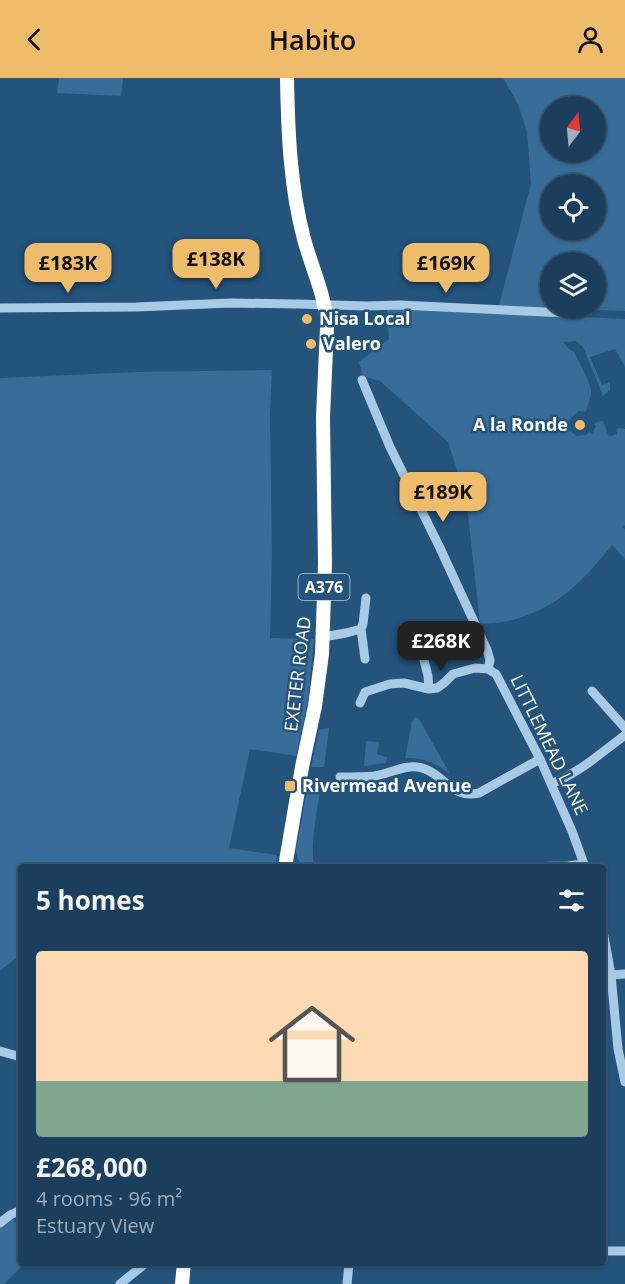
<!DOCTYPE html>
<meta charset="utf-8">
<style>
:root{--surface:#1b3e5d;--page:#244563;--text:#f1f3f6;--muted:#a0aebc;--line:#395772;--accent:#efbc6c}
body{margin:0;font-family:"Open Sans",sans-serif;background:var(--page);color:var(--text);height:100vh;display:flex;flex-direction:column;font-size:22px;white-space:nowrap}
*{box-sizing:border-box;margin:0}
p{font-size:20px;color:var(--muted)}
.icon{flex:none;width:33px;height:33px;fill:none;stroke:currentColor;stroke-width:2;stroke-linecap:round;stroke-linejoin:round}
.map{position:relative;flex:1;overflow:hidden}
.details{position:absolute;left:18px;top:786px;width:588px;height:402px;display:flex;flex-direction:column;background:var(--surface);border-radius:6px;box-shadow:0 2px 4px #0004,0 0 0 2px var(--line)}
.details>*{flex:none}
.needle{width:39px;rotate:16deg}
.buttons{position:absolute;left:540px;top:18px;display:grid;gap:12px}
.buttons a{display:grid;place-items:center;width:66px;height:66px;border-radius:50%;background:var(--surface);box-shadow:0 2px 4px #0004,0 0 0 2px var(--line);font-size:30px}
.price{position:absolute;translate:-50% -51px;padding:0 14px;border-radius:12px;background:var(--accent);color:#111;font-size:20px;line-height:39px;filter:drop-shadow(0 2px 3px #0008)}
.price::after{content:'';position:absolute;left:50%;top:36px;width:18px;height:14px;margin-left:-9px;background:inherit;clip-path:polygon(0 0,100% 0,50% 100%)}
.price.active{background:#222;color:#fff}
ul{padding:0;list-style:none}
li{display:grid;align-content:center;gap:12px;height:318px;padding:0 18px}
li span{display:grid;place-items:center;height:186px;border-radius:6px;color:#555}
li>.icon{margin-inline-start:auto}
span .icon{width:108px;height:108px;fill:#fffc;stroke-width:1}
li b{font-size:26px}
h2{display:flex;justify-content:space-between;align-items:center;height:72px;padding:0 18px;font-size:26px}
header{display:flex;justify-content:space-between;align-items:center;height:78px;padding:0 18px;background:var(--accent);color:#111;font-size:27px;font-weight:600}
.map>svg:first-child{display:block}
.green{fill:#386d99;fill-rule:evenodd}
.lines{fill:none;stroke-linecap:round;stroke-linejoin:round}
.minor{stroke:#a8cae5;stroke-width:9}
.highway{stroke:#fff;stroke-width:14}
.poi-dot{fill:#efbc6c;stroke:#24537c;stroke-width:2}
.labels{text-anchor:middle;stroke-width:5;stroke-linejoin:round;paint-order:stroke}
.shield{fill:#24537c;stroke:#bdcbd8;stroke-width:1.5}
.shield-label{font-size:16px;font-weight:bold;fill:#fff}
.poi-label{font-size:18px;font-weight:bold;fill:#fff;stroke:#24537c;text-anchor:start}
.street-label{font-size:18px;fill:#fff;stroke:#24537c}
</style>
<header><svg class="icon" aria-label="back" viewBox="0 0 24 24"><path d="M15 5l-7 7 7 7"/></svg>Habito<svg class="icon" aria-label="person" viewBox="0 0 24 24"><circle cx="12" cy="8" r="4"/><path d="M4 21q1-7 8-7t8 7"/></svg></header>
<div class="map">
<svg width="625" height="1206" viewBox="0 0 625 1206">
<rect width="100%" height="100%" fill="#24537c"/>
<path class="green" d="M 59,0 L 123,0 L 121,18 L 57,15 Z
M 503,0 L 625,0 L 625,233 L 511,229 L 499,227 L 531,106 L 527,54 L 518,26 ZM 550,28 L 596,28 L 596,74 L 550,74 ZM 550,106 L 596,106 L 596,152 L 550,152 ZM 550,184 L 596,184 L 596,230 L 550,230 Z
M 387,231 L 445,232 L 625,241 L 625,289 L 615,271 L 590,279 L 602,307 L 610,304 L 610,312 L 603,318 L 583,269 L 576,263 L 563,264 L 569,271 L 574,274 C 579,285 592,305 591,315 C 591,321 587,327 586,334 L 578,333 C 572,340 566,340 569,352 L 577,358 L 586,357 L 589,354 L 592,356 L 596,348 L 594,346 L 597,344 L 603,343 L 609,359 L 617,356 L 616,351 L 620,350 L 625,351 L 625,447 L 623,449 L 625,452 L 625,481 L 612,467 C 582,504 556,532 508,543 C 499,545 489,545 480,546 L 464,401 L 460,401 L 448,364 L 380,303 L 363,298 L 359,284 L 389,261 Z
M 272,292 L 270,337 L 272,477 L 270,560 L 314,561 L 308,621 L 296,678 L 250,671 L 229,770 L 277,777 L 276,789 L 21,789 L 21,876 L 0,893 L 0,300 L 137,294 Z
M 415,639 L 419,641 L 450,696 C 436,685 423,679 405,680 L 412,644 Z
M 329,650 L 324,689 L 311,689 L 319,652 Z
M 366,663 L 379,664 L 377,676 L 387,679 L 386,685 L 364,688 Z
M 308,707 L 321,707 C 317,732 312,757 313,783 L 322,787 C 307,788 298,791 296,772 Z
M 12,1139 L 21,1152 L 21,1185 L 25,1185 L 4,1206 L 0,1206 L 0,1149 Z"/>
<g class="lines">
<path class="minor" d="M 0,230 L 136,229 L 231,225 L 297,226 L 367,228 L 400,227 L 566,235
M 362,302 L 390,369 L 440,470 L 487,572 L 490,582 L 488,591
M 361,551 L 365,581
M 323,559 L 346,555 L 361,551 L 363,546 L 366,520
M 424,582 L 428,598 L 429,611
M 592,613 L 625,650
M 360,625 L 365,614 L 390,606 L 404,605 L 429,611 L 437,610 L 444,605 L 453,596 L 475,590 L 488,591 L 496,596 L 540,681 L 572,753 L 585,789
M 340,699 C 351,699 363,699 374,698 C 390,696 408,684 425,691 C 446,699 452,721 479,715 L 540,681
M 551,706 C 579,695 601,675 625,657
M 516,789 L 568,788 L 584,786
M 603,853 L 611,897 L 625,896
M 611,897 L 618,971 L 625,1004
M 0,973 L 21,979
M 0,1145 L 10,1137 L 21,1132
M 603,1173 L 625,1173
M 120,1206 L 146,1185
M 347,1206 L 349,1185"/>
<path class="highway" d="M 285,789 L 302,689 L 315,628 L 322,576 L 325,486 L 323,339 L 327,250 C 326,218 312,191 304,161 C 290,109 288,53 287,0
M 182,1206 L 184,1185"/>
</g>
<g class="poi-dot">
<circle cx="307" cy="241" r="6"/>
<circle cx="311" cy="266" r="6"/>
<circle cx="580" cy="347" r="6"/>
<rect x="284" y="702" width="12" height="12" rx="3"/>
</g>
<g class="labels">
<rect class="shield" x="298.5" y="496" width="51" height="26" rx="4.5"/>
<g class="shield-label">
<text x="324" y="515">A376</text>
</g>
<g class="poi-label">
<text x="319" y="247">Nisa Local</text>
<text x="323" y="272">Valero</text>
<text x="568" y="353" text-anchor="end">A la Ronde</text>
<text x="302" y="714">Rivermead Avenue</text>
</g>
<g class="street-label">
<text transform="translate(298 596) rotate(-83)" y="6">EXETER ROAD</text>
<text transform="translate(549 667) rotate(64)" y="6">LITTLEMEAD LANE</text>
</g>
</g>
</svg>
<div class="buttons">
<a><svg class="needle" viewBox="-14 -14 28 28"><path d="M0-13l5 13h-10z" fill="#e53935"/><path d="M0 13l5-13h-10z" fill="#a0aebc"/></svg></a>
<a><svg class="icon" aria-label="locate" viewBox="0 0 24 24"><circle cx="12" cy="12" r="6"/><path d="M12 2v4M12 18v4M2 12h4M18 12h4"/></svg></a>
<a><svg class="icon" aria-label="layers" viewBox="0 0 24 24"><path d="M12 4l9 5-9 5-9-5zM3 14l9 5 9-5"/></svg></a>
</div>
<b class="price" style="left:216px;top:212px">£138K</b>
<b class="price" style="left:68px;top:216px">£183K</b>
<b class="price" style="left:446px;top:216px">£169K</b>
<b class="price" style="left:443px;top:445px">£189K</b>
<b class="price active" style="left:441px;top:594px">£268K</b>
<section class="details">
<h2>5 homes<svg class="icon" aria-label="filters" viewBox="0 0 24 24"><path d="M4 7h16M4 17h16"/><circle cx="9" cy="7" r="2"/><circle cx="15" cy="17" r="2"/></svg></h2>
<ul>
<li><span style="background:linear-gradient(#ffd9b3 70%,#7fa58c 0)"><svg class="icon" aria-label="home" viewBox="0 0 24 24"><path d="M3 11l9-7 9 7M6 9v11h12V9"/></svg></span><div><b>£268,000</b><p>4 rooms · 96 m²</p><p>Estuary View</p></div></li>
</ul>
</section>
</div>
